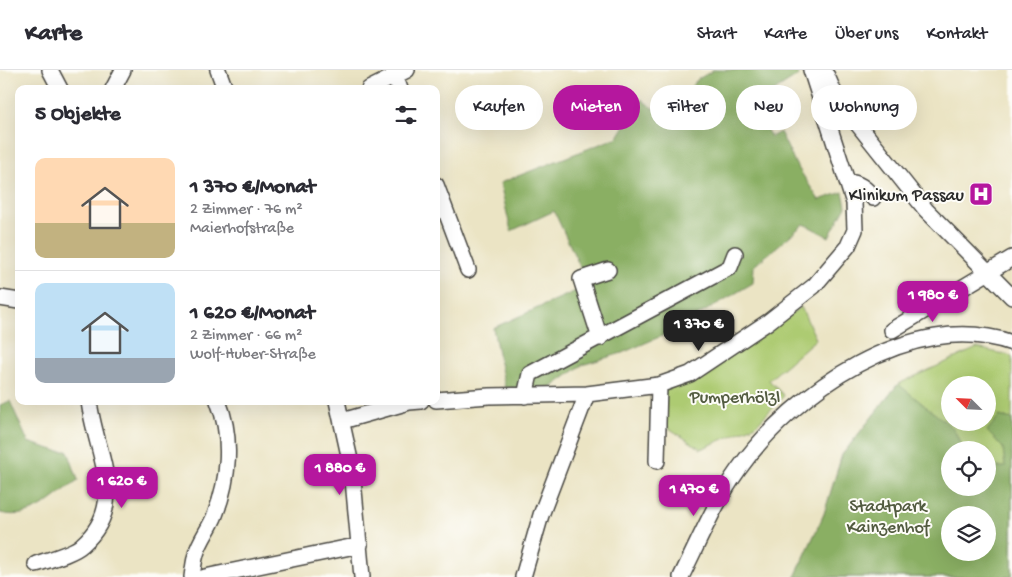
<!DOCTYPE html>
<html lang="de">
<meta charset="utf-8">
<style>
:root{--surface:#fff;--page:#f7f7f7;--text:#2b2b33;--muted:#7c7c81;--line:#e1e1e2;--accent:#b5179e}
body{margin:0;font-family:"Gochi Hand",sans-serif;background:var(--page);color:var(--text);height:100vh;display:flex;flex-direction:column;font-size:19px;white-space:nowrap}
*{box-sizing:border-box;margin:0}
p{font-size:16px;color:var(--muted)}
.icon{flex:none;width:28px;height:28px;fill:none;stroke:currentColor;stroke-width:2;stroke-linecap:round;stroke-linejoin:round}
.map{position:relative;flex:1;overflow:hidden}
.side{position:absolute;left:15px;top:15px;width:425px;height:320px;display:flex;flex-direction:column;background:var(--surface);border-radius:10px;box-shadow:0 5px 20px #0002}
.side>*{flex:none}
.banner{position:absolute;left:455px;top:15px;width:475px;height:45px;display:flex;gap:10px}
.needle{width:32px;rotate:294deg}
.buttons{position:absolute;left:941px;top:306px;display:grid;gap:10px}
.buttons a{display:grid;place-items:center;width:55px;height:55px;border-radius:50%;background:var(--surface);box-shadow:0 5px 20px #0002;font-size:25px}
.price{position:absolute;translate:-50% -42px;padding:0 11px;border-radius:10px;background:var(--accent);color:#fff;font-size:16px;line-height:32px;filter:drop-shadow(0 1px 2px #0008)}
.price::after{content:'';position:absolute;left:50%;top:30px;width:15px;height:11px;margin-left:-8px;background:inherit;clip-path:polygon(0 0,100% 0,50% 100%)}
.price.on{background:#222;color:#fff}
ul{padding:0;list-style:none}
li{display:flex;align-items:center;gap:15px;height:125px;padding:0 20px}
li+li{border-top:1px solid var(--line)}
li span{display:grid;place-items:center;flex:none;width:140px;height:100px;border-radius:10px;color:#555}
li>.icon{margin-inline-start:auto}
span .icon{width:60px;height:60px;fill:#fffc;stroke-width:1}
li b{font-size:21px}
h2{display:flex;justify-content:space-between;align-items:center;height:60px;padding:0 20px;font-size:21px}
.tag{padding:0 18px;border-radius:22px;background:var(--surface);box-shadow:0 5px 20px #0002;font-size:18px;line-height:45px}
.tag.on{background:var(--accent);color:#fff}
header{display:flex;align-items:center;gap:30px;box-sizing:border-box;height:70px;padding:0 25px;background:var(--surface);border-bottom:1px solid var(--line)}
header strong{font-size:24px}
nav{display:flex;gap:28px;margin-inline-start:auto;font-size:18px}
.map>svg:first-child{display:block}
.green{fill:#adcb72;stroke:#6c7b4e;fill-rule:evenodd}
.forest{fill:#8aaf64;stroke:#5a6d48;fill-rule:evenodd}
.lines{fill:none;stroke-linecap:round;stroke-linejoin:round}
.minor-casing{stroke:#484742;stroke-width:18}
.minor{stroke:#fff;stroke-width:15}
.labels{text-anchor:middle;stroke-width:4;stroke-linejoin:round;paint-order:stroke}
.poi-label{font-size:18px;fill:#2b2b2b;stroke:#fdfcf7;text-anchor:end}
.park-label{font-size:18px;fill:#525b40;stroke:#fdfcf7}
</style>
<header>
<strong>Karte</strong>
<nav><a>Start</a><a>Karte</a><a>Über uns</a><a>Kontakt</a></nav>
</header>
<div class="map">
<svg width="1012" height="507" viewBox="0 0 1012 507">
<rect width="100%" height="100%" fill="#fdfcf7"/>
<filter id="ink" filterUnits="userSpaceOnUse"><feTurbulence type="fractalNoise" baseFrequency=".02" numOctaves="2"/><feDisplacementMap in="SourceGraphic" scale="10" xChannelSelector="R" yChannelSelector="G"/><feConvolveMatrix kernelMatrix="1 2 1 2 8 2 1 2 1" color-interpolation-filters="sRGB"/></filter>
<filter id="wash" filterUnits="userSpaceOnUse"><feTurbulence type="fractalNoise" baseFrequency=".0096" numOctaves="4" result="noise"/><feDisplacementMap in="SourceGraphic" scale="20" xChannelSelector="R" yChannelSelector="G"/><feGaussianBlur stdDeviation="1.12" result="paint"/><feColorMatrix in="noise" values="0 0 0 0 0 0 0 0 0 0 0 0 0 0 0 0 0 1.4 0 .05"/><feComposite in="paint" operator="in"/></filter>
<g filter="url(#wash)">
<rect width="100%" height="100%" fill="#ebe4c4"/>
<path class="green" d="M 801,237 L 816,269 L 769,310 L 784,326 L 756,355 L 701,379 L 664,355 L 663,319 L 708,300 Z
M 977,278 L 1012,286 L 1012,507 L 795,507 L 824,444 L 842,385 L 898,314 ZM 950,315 L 988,315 L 988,352 L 950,352 ZM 950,380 L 988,380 L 988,418 L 950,418 ZM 950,445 L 988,445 L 988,482 L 950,482 Z"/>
<path class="forest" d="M 714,0 L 797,0 L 799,5 L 752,35 L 771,67 L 780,62 L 795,93 L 819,130 L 843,122 L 846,136 L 829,167 L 804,154 L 754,196 L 753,213 L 664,265 L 622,283 L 582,295 L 552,317 L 505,318 L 493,258 L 578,220 L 580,197 L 554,141 L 511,161 L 500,113 L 618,67 L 641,29 L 664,47 L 698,9 Z
M 898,314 L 954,359 L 963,380 L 950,380 L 950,418 L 988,418 L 988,397 L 1005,397 L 1003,378 L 987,361 L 999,346 L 1012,349 L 1012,507 L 795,507 L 824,444 L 842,385 ZM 950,445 L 988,445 L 988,482 L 950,482 Z
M 10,331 L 28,372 L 57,381 L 68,381 L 78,410 C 52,428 34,451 0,443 L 0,335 Z"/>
</g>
<g filter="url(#ink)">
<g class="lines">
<g class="minor-casing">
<path id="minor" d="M 50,0 L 60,19
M 218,0 L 225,19
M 393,0 L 400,19
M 822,0 L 827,6 L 836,27 L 926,140 L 1012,227
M 113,19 L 123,0
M 369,19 L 407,0
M 848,112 C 860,113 867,119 873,128
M 436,115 L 468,200
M 0,228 L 19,231
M 892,260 L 1012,188
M 600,268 L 581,209 L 608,200
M 525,326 L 530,304 L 730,197 L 735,184
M 436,330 L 489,326 L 587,324 L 659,315 L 690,304 L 768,252 L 814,216 L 848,176 L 855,160 L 854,133 L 811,0
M 337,331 L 352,399 L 362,507
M 342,351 L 409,332 L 421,331
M 657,391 L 659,315
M 36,494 C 48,490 74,483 82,475 C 130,433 95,383 89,331
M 192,507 C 193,499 194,491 196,484 C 200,470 210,458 215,445 C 229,409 233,368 218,331
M 205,507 L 360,475
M 523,507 L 541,445 L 587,324
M 681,507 C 699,471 715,432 738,400 C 793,322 912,238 1012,273"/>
</g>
<use href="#minor" class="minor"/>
</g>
</g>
<defs>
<g id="hospital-square" transform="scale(1.25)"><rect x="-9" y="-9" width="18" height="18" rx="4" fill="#b5179e" stroke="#fdfcf7"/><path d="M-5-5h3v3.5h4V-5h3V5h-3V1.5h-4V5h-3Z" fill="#fff"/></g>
</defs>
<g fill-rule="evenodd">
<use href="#hospital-square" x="981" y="124"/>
</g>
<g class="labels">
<g class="poi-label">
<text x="964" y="130">Klinikum Passau</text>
</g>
<g class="park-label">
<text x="735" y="332">Pumperhölzl</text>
<text x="888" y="441">Stadtpark<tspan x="888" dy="21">Kainzenhof</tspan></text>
</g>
</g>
</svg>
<div class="buttons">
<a><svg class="needle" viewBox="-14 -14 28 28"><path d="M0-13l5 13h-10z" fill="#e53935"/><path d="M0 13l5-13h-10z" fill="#7c7c81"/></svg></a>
<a><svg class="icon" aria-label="locate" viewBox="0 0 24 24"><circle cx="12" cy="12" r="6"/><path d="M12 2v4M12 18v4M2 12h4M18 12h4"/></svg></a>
<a><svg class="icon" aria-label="layers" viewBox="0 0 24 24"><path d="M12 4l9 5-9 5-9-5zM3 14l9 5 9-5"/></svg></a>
</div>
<b class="price" style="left:933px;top:253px">1 980 €</b>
<b class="price on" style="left:699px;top:282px">1 370 €</b>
<b class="price" style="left:340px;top:426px">1 880 €</b>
<b class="price" style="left:122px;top:439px">1 620 €</b>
<b class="price" style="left:694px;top:447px">1 470 €</b>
<div class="banner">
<a class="tag">Kaufen</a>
<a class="tag on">Mieten</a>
<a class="tag">Filter</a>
<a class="tag">Neu</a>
<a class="tag">Wohnung</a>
</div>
<section class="side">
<h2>5 Objekte<svg class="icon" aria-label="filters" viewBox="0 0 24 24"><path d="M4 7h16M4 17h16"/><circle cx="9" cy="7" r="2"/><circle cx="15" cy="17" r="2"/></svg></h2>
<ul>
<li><span style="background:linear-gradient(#ffd9b3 65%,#c2b280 0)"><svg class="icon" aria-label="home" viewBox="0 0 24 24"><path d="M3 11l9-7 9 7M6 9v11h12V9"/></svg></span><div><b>1 370 €/Monat</b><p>2 Zimmer · 76 m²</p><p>Maierhofstraße</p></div></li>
<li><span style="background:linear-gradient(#bfe0f5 75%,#9aa5b1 0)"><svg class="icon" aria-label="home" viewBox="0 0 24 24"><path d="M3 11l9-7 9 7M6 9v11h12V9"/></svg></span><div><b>1 620 €/Monat</b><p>2 Zimmer · 66 m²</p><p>Wolf-Huber-Straße</p></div></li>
</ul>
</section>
</div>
